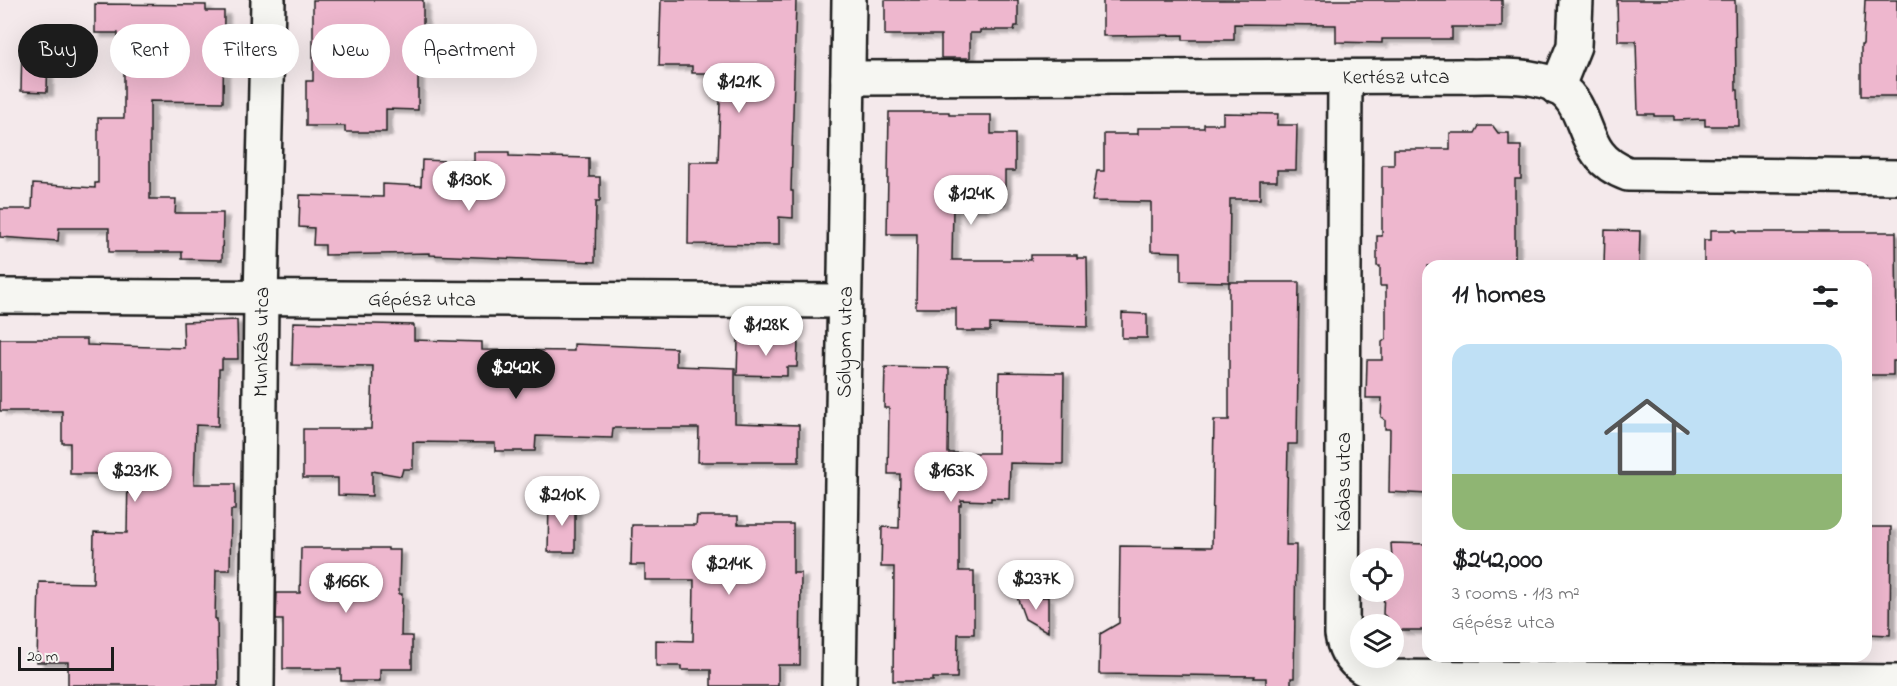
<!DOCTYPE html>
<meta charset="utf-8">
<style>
:root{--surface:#fff;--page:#f2f2f2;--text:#202124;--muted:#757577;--accent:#1c1c1c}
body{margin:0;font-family:"Indie Flower",sans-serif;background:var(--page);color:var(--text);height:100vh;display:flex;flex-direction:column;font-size:22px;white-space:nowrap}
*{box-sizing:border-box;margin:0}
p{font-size:20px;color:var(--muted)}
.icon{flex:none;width:33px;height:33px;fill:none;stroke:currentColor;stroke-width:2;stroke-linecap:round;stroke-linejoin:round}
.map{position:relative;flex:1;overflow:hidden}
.sheet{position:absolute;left:1422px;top:260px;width:450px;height:402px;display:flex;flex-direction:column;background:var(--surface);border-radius:18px;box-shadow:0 6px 24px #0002}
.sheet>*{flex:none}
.guide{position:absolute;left:18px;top:24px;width:570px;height:54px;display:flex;gap:12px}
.fabs{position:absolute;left:1350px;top:548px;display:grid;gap:12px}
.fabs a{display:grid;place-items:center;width:54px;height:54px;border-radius:50%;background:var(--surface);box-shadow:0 6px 24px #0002;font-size:30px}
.scale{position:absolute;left:18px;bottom:15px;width:96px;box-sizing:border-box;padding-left:6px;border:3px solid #1c1c1c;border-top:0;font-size:16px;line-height:21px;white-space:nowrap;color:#1c1c1c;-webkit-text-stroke:4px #f6f6f2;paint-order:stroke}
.price{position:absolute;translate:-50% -51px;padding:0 14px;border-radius:21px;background:#fff;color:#222;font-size:20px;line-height:39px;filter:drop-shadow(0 2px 3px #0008)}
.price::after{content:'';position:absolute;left:50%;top:36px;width:18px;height:14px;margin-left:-9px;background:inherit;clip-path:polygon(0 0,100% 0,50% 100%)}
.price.current{background:var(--accent);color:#fff}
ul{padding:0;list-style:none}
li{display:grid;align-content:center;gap:12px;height:318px;padding:0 30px}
li span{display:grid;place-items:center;height:186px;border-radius:18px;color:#555}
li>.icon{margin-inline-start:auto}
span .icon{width:108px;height:108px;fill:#fffc;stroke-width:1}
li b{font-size:26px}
h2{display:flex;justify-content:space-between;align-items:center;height:72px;padding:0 30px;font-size:26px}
.pill{padding:0 21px;border-radius:27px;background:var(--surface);box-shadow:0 6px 24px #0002;font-size:21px;line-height:54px}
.pill.current{background:var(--accent);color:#fff}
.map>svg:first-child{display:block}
.building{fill:#eeb7ce;stroke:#1c1c1c;stroke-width:1.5;filter:url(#shadow)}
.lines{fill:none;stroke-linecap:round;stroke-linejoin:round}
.minor-casing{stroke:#1c1c1c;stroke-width:38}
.minor{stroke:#f6f6f2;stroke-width:33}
.labels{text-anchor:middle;stroke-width:6;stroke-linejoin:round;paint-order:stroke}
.street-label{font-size:21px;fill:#1c1c1c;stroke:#f6f6f2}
</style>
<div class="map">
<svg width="1897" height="686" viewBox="0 0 1897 686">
<defs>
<filter id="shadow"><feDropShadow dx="6" dy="4" stdDeviation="1.5" flood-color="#0004"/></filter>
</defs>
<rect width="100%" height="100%" fill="#f4e9eb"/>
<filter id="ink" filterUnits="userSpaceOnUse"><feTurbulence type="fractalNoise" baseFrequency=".0167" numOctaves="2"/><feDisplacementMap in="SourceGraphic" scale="12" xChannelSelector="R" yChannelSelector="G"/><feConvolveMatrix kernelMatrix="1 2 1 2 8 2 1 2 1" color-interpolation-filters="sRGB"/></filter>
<g filter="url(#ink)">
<path class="building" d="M 313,0 L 423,0 L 423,52 L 418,52 L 418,110 L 386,109 L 386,132 L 345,132 L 345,126 L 306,126 L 306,81 L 313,81 Z
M 661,0 L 796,0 L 791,191 L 793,191 L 793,218 L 779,217 L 779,245 L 688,244 L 689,162 L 718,162 L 721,73 L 692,73 L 692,66 L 659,66 Z
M 885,0 L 1018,0 L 1018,26 L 1015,26 L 1014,30 L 980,30 L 980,33 L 970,33 L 970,58 L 941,58 L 941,35 L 885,35 Z
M 1103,0 L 1502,0 L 1502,27 L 1452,27 L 1452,39 L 1382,39 L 1382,43 L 1336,42 L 1336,25 L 1234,24 L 1234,40 L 1183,40 L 1183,35 L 1103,36 Z
M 1617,0 L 1735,0 L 1736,90 L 1738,90 L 1739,126 L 1705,126 L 1705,119 L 1674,120 L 1674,116 L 1654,116 L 1654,114 L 1638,114 L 1636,41 L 1618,41 Z
M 1865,0 L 1897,0 L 1897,96 L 1861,96 L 1861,45 L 1863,45 Z
M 95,4 L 206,5 L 206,11 L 224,11 L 223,102 L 150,101 L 150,199 L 176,199 L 175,213 L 223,213 L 222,260 L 182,259 L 182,252 L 109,252 L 109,228 L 59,228 L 58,241 L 0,237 L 0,209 L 32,209 L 33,184 L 95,188 L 95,183 L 98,183 L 98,118 L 124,118 L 124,37 L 118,37 L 118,33 L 95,33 Z
M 22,42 L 48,43 L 47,92 L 21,91 Z
M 889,112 L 949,112 L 949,115 L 991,115 L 991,134 L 1015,134 L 1015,171 L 1005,171 L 1005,204 L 983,204 L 983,208 L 953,208 L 952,260 L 1031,260 L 1031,255 L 1077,255 L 1077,258 L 1087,258 L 1088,327 L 990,324 L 990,331 L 956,331 L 956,308 L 916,308 L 917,234 L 887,234 Z
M 1223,113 L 1278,114 L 1277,125 L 1297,125 L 1296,170 L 1277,170 L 1277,181 L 1260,181 L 1260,199 L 1230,199 L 1229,282 L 1299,282 L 1297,444 L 1288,444 L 1286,545 L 1296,545 L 1294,678 L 1291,678 L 1291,686 L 1266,686 L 1266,678 L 1254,678 L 1255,676 L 1099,674 L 1100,634 L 1119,623 L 1120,546 L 1212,547 L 1214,420 L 1229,420 L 1229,282 L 1181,281 L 1181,252 L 1151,251 L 1151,202 L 1092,201 L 1097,171 L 1104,171 L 1104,134 L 1138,134 L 1138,128 L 1204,128 L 1204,124 L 1223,124 Z
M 1479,126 L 1493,126 L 1498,133 L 1509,133 L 1509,146 L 1521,146 L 1521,179 L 1515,179 L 1515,266 L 1428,266 L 1428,494 L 1389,492 L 1390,429 L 1385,429 L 1385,420 L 1381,417 L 1382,398 L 1366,398 L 1367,360 L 1382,360 L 1382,342 L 1386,339 L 1386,286 L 1380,286 L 1380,266 L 1377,266 L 1377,236 L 1382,236 L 1382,165 L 1394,165 L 1394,149 L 1450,149 L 1450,133 L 1475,133 Z
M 474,152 L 509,152 L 509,156 L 589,158 L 589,177 L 600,177 L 600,201 L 596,201 L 595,262 L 430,255 L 430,253 L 325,255 L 325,245 L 313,245 L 314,228 L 299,227 L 300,195 L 383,197 L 383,184 L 421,186 L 422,160 L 474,162 Z
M 1605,230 L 1640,231 L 1639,266 L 1604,266 Z
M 1711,230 L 1736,230 L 1736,232 L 1896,232 L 1897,361 L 1893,361 L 1893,375 L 1866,375 L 1866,266 L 1704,266 L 1704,240 L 1711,240 Z
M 1122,313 L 1147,314 L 1147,338 L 1122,338 Z
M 237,320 L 238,359 L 222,359 L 222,369 L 219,369 L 218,426 L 196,425 L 194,484 L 235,484 L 235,510 L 231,510 L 230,570 L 216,570 L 215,619 L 217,619 L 218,685 L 68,685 L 68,662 L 37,662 L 39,582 L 93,583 L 94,532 L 127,533 L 128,474 L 70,474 L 70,443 L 62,443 L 62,411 L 0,411 L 0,339 L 87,339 L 87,345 L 184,348 L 183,322 Z
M 293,322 L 414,325 L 414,340 L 482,342 L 482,350 L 574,351 L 574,344 L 676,348 L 676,366 L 735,368 L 735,423 L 799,425 L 799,462 L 698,462 L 699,428 L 613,428 L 612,438 L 536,436 L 535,451 L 495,451 L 495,443 L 413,442 L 413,469 L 403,469 L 401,476 L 372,471 L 372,496 L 338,495 L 338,478 L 303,478 L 303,429 L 371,429 L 373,366 L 292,365 Z
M 738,340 L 798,341 L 797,367 L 787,367 L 787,376 L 737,375 Z
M 885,367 L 949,368 L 948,453 L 998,453 L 999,372 L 1064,373 L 1063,464 L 1010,463 L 1009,499 L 991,498 L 991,501 L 961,500 L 961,505 L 959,505 L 959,571 L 974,571 L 974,634 L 958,634 L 957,678 L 933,678 L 933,681 L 893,681 L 894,567 L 881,567 L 882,527 L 899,528 L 900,474 L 888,474 L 889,408 L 884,408 Z
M 549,501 L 575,501 L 575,552 L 548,552 Z
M 697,516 L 738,516 L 738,524 L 793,524 L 793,573 L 801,573 L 800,665 L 778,665 L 778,686 L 711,686 L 711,670 L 681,670 L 681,666 L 656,666 L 656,640 L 693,641 L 694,580 L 645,580 L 645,565 L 631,565 L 632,525 L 696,525 Z
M 1866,527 L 1891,527 L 1890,635 L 1866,634 Z
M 1391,543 L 1428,544 L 1428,630 L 1400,630 L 1383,614 L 1384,591 L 1394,591 Z
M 301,548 L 388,548 L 388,550 L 400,550 L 399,594 L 402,594 L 401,636 L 412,636 L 412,669 L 380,669 L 380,681 L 341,681 L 341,669 L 283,669 L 283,620 L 276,620 L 277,593 L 300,593 Z
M 1017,597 L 1048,597 L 1048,632 L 1025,619 Z"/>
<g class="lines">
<g class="minor-casing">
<g id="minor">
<path d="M 1345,77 L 1342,634 C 1346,660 1364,674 1390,677 L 1897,682"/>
<path id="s1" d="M 848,78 L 1462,76 C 1490,77 1524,73 1550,83 C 1595,101 1574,156 1628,174 L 1897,177"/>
<path d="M 1557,88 L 1574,46 L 1576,0"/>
<path id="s2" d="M 0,296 L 844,301"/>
<path id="s3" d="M 257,686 L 261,298 L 268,0"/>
<path id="s4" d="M 839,686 L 849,0"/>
</g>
</g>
<use href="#minor" class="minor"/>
</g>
</g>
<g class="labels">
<g class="street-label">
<text dy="7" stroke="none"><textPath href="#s1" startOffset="548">Kertész utca</textPath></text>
<text dy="7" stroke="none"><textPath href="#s2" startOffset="422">Gépész utca</textPath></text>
<text dy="7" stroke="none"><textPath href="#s3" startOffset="344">Munkás utca</textPath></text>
<text dy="7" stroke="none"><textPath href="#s4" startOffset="344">Sólyom utca</textPath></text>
<text transform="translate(1343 482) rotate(-90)" y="7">Kádas utca</text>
</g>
</g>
</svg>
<div class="fabs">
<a><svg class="icon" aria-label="locate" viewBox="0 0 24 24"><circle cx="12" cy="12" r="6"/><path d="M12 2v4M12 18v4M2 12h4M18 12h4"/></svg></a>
<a><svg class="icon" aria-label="layers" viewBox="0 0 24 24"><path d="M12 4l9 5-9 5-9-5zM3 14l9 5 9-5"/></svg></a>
</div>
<div class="scale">20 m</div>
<b class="price" style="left:739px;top:114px">$121K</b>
<b class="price" style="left:469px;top:212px">$130K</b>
<b class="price" style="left:971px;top:226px">$124K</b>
<b class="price" style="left:766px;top:357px">$128K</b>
<b class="price current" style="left:516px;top:400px">$242K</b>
<b class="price" style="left:135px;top:503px">$231K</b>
<b class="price" style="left:951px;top:503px">$163K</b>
<b class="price" style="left:562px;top:527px">$210K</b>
<b class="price" style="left:729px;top:596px">$214K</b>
<b class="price" style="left:1036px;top:611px">$237K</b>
<b class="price" style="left:346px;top:614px">$166K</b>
<div class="guide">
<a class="pill current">Buy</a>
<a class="pill">Rent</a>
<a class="pill">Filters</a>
<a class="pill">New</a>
<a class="pill">Apartment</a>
</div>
<section class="sheet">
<h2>11 homes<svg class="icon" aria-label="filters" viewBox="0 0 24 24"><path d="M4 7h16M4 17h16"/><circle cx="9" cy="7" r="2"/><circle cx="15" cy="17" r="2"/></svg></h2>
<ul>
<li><span style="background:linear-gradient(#bfe0f5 70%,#8fb573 0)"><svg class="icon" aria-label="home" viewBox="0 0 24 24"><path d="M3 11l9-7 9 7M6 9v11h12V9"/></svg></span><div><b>$242,000</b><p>3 rooms · 113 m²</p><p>Gépész utca</p></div></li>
</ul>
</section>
</div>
